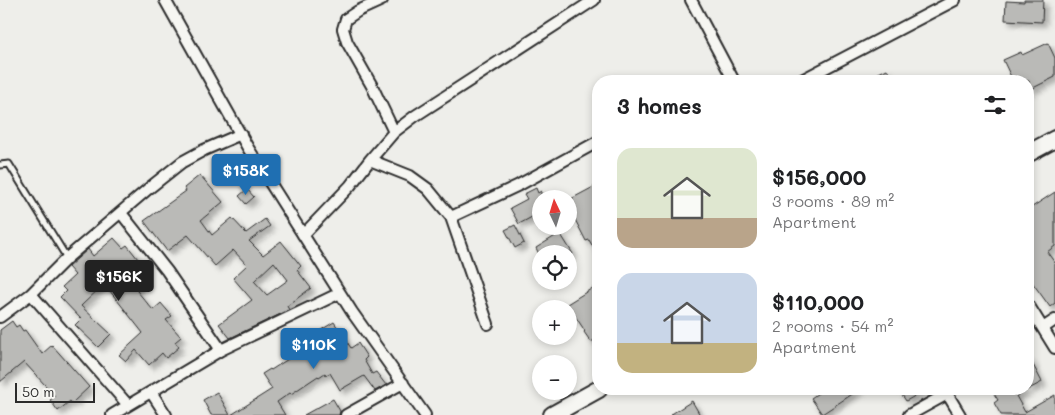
<!DOCTYPE html>
<meta charset="utf-8">
<style>
:root{--surface:#fff;--page:#f2f2f2;--text:#202124;--muted:#757577;--accent:#1f6fb2}
body{margin:0;font-family:Mali,sans-serif;background:var(--page);color:var(--text);height:100vh;display:flex;flex-direction:column;font-size:19px;white-space:nowrap}
*{box-sizing:border-box;margin:0}
p{font-size:16px;color:var(--muted)}
.icon{flex:none;width:28px;height:28px;fill:none;stroke:currentColor;stroke-width:2;stroke-linecap:round;stroke-linejoin:round}
.map{position:relative;flex:1;overflow:hidden}
.drawer{position:absolute;left:592px;top:75px;width:442px;height:320px;display:flex;flex-direction:column;background:var(--surface);border-radius:20px;box-shadow:0 2px 8px #0003}
.drawer>*{flex:none}
.needle{width:32px;rotate:356deg}
.tools{position:absolute;left:532px;top:190px;display:grid;gap:10px}
.tools a{display:grid;place-items:center;width:45px;height:45px;border-radius:50%;background:var(--surface);box-shadow:0 2px 8px #0003;font-size:25px}
.scale{position:absolute;left:15px;bottom:12px;width:80px;box-sizing:border-box;padding-left:5px;border:2px solid #2b2b2b;border-top:0;font-size:14px;line-height:18px;white-space:nowrap;color:#2b2b2b;-webkit-text-stroke:4px #f6f6f2;paint-order:stroke}
.price{position:absolute;translate:-50% -42px;padding:0 11px;border-radius:5px;background:var(--accent);color:#fff;font-size:16px;line-height:32px;filter:drop-shadow(0 1px 2px #0008)}
.price::after{content:'';position:absolute;left:50%;top:30px;width:15px;height:11px;margin-left:-8px;background:inherit;clip-path:polygon(0 0,100% 0,50% 100%)}
.price.active{background:#222;color:#fff}
ul{padding:0;list-style:none}
li{display:flex;align-items:center;gap:15px;height:125px;padding:0 25px}
li span{display:grid;place-items:center;flex:none;width:140px;height:100px;border-radius:15px;color:#555}
li>.icon{margin-inline-start:auto}
span .icon{width:60px;height:60px;fill:#fffc;stroke-width:1}
li b{font-size:21px}
h2{display:flex;justify-content:space-between;align-items:center;height:60px;padding:0 25px;font-size:21px}
.map>svg:first-child{display:block}
.building{fill:#babab7;stroke:#2b2b2b;fill-rule:evenodd;filter:url(#shadow)}
.lines{fill:none;stroke-linecap:round;stroke-linejoin:round}
.service-casing{stroke:#2b2b2b;stroke-width:9}
.minor-casing{stroke:#2b2b2b;stroke-width:14}
.primary-casing{stroke:#2b2b2b;stroke-width:20}
.service{stroke:#f6f6f2;stroke-width:5}
.minor{stroke:#f6f6f2;stroke-width:10}
.primary{stroke:#f6f6f2;stroke-width:16}
</style>
<div class="map">
<svg width="1055" height="415" viewBox="0 0 1055 415">
<defs>
<filter id="shadow"><feDropShadow dx="4.5" dy="4.5" stdDeviation="2.5" flood-color="#0004"/></filter>
</defs>
<rect width="100%" height="100%" fill="#eeeeea"/>
<filter id="ink" filterUnits="userSpaceOnUse"><feTurbulence type="fractalNoise" baseFrequency=".02" numOctaves="2"/><feDisplacementMap in="SourceGraphic" scale="10" xChannelSelector="R" yChannelSelector="G"/><feConvolveMatrix kernelMatrix="1 2 1 2 8 2 1 2 1" color-interpolation-filters="sRGB"/></filter>
<g filter="url(#ink)">
<path class="building" d="M 1024,0 L 1043,0 L 1042,22 L 1005,20 L 1006,1 L 1024,2 Z
M 1048,43 L 1055,58 L 1055,77 L 1029,90 L 1029,81 L 1013,81 L 1003,60 L 1021,52 L 1022,55 Z
M 887,69 L 893,81 L 862,81 Z
M 200,175 L 223,202 L 201,220 L 212,235 L 232,218 L 246,233 L 265,219 L 270,226 L 249,241 L 263,255 L 281,241 L 301,266 L 297,270 L 311,288 L 287,306 L 289,310 L 230,338 L 219,324 L 252,300 L 233,278 L 247,265 L 233,250 L 215,266 L 188,235 L 167,251 L 144,221 L 186,191 L 184,188 ZM 274,262 L 288,280 L 267,295 L 254,281 Z
M 599,184 L 599,257 L 589,240 L 586,241 L 569,208 L 569,200 Z
M 536,188 L 538,193 L 541,191 L 541,212 L 519,224 L 510,208 L 527,199 L 524,194 Z
M 247,189 L 254,197 L 246,204 L 239,196 Z
M 1055,192 L 1055,246 L 1047,252 L 1055,263 L 1055,303 L 1050,307 L 1029,278 L 1029,209 Z
M 515,225 L 524,243 L 515,248 L 505,230 Z
M 560,233 L 573,254 L 539,254 L 536,248 Z
M 114,238 L 123,248 L 127,245 L 138,259 L 126,270 L 140,288 L 137,291 L 153,310 L 161,303 L 172,316 L 166,320 L 181,337 L 175,342 L 179,347 L 166,358 L 162,353 L 149,365 L 136,350 L 126,361 L 119,355 L 143,333 L 106,286 L 103,285 L 81,306 L 111,334 L 98,347 L 75,325 L 81,319 L 60,297 L 66,291 L 62,287 L 75,275 L 68,267 L 88,249 L 93,256 Z
M 599,284 L 599,337 L 591,342 L 584,332 L 585,331 L 567,304 Z
M 12,321 L 16,327 L 19,325 L 23,331 L 25,330 L 42,354 L 52,345 L 89,387 L 72,403 L 70,401 L 58,411 L 50,400 L 55,396 L 24,362 L 0,382 L 0,330 Z
M 334,322 L 351,348 L 358,343 L 367,357 L 364,360 L 372,374 L 376,372 L 386,385 L 375,391 L 364,376 L 340,390 L 330,373 L 326,375 L 325,373 L 319,377 L 318,376 L 291,394 L 290,393 L 277,402 L 285,415 L 231,415 L 272,389 L 262,374 L 270,369 L 271,370 L 299,352 L 295,346 Z
M 1029,357 L 1042,382 L 1016,396 L 1025,412 L 1055,395 L 1055,415 L 1001,415 L 994,403 L 998,400 L 994,394 L 1002,389 L 1029,389 Z
M 824,389 L 860,389 L 822,414 L 811,398 Z
M 898,389 L 927,389 L 906,401 Z
M 217,392 L 230,415 L 211,415 L 203,400 Z
M 333,399 L 340,411 L 339,415 L 304,415 Z
M 692,401 L 700,415 L 670,415 Z"/>
<g class="lines">
<g class="service-casing">
<path id="service" d="M 0,165 L 9,164 L 67,258"/>
</g>
<g class="minor-casing">
<path id="minor" d="M 165,0 L 248,148 L 352,312 L 425,415
M 382,0 L 358,11 L 346,19 L 343,29 L 347,42 L 372,86 L 394,132
M 594,0 L 415,116 L 394,132 L 370,160 L 410,176 L 428,189 L 451,217 L 519,185 L 599,141
M 691,0 L 734,81
M 800,81 L 955,0
M 121,213 L 167,271 L 221,350
M 451,217 L 488,324
M 303,235 L 350,186 L 370,160
M 31,294 L 128,405
M 1029,306 L 1055,348
M 0,317 L 31,294 L 67,258 L 148,189 L 182,162 L 204,150 L 241,134
M 1043,328 L 1055,320
M 945,390 L 960,415
M 151,392 L 166,415
M 112,415 L 221,350 L 340,293
M 346,415 L 403,383
M 909,415 L 947,394"/>
</g>
<g class="primary-casing">
<path id="primary" d="M 1029,153 L 1055,139
M 552,415 L 599,389"/>
</g>
<use href="#service" class="service"/>
<use href="#minor" class="minor"/>
<use href="#primary" class="primary"/>
</g>
</g>
</svg>
<div class="tools">
<a><svg class="needle" viewBox="-14 -14 28 28"><path d="M0-13l5 13h-10z" fill="#e53935"/><path d="M0 13l5-13h-10z" fill="#757577"/></svg></a>
<a><svg class="icon" aria-label="locate" viewBox="0 0 24 24"><circle cx="12" cy="12" r="6"/><path d="M12 2v4M12 18v4M2 12h4M18 12h4"/></svg></a>
<a>+</a>
<a>−</a>
</div>
<div class="scale">50 m</div>
<b class="price" style="left:246px;top:196px">$158K</b>
<b class="price active" style="left:119px;top:302px">$156K</b>
<b class="price" style="left:314px;top:370px">$110K</b>
<section class="drawer">
<h2>3 homes<svg class="icon" aria-label="filters" viewBox="0 0 24 24"><path d="M4 7h16M4 17h16"/><circle cx="9" cy="7" r="2"/><circle cx="15" cy="17" r="2"/></svg></h2>
<ul>
<li><span style="background:linear-gradient(#dfe7d0 70%,#b9a48a 0)"><svg class="icon" aria-label="home" viewBox="0 0 24 24"><path d="M3 11l9-7 9 7M6 9v11h12V9"/></svg></span><div><b>$156,000</b><p>3 rooms · 89 m²</p><p>Apartment</p></div></li>
<li><span style="background:linear-gradient(#c9d6e8 70%,#c2b280 0)"><svg class="icon" aria-label="home" viewBox="0 0 24 24"><path d="M3 11l9-7 9 7M6 9v11h12V9"/></svg></span><div><b>$110,000</b><p>2 rooms · 54 m²</p><p>Apartment</p></div></li>
</ul>
</section>
</div>
